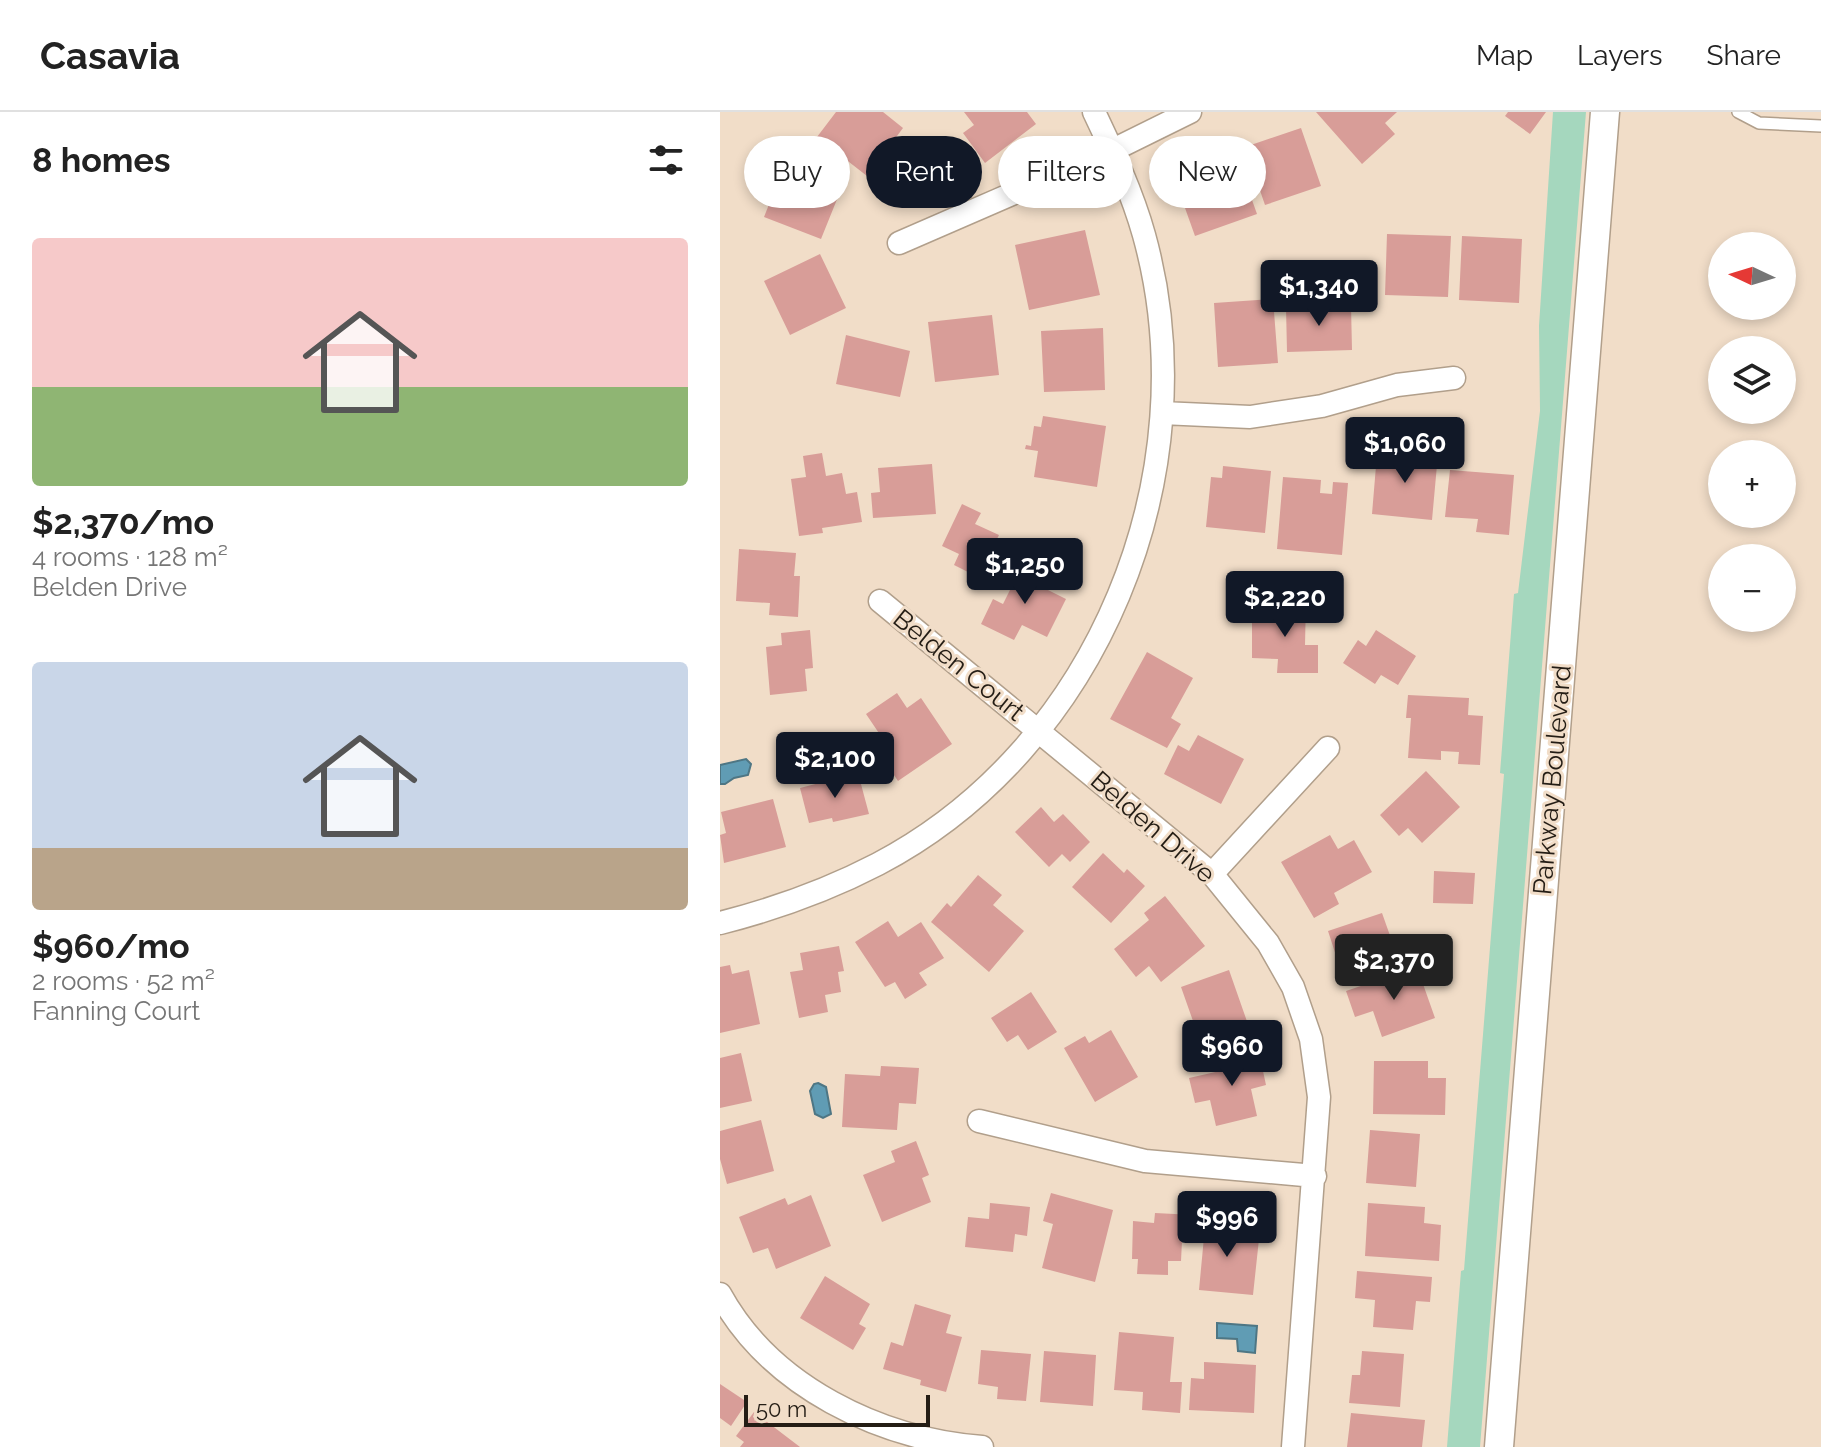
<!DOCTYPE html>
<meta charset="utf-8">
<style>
:root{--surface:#fff;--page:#f6f6f6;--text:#222;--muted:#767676;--line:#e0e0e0;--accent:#111827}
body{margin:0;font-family:Raleway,sans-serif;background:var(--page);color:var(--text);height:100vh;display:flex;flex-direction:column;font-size:30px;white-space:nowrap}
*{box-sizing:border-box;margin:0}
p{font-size:26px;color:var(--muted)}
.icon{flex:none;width:44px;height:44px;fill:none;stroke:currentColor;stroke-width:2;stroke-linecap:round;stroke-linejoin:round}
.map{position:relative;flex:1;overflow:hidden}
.drawer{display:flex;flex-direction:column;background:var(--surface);width:720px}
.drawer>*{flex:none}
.hud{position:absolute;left:24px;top:24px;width:760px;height:72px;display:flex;gap:16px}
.needle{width:52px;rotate:274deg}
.fabs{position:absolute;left:988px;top:120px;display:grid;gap:16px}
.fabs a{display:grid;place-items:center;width:88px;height:88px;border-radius:50%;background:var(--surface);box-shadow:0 4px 12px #0003;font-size:40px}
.scale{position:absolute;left:24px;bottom:20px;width:186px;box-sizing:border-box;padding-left:8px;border:4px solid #241d15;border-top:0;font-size:22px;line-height:28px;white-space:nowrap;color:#241d15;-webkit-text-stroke:6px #f1ddc8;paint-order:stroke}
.price{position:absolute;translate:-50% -68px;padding:0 18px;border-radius:8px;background:var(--accent);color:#fff;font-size:26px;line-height:52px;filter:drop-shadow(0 2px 4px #0008)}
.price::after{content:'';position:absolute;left:50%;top:48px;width:24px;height:18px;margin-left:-12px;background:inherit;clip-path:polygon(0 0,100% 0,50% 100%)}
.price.current{background:#222;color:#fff}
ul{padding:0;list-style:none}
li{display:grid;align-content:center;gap:16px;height:424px;padding:0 32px}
li span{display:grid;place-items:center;height:248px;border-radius:8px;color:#555}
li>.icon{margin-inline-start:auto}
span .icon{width:144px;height:144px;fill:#fffc;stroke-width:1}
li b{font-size:34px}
h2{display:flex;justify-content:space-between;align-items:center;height:96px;padding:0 32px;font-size:34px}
.pill{padding:0 28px;border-radius:36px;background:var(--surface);box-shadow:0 4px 12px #0003;font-size:28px;line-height:72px}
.pill.current{background:var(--accent);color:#fff}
header{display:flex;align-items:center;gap:48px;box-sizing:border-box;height:112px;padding:0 40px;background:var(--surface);border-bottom:2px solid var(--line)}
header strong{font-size:38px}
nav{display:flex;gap:44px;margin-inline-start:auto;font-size:28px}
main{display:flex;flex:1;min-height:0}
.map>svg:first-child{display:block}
.green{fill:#a5d7be}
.water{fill:#609cb4;stroke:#4e7684;stroke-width:2}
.building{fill:#d89d98}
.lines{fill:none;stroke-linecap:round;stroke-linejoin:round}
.service-casing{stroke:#b19f8b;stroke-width:14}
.minor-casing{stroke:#b19f8b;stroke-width:25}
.tertiary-casing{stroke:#b19f8b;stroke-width:31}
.service{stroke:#fff;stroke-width:11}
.minor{stroke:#fff;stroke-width:22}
.tertiary{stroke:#fff;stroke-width:28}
.labels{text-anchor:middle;stroke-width:6;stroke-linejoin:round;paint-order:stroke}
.street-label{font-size:26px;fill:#241d15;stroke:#f1ddc8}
</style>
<header>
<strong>Casavia</strong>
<nav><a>Map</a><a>Layers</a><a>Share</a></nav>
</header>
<main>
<section class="drawer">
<h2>8 homes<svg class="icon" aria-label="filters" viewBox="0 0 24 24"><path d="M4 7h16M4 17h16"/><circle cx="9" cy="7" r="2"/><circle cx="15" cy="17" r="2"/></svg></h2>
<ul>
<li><span style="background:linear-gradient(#f6c9c9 60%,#8fb573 0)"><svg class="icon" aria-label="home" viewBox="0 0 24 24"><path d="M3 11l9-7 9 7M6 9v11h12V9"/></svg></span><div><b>$2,370/mo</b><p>4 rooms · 128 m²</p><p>Belden Drive</p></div></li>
<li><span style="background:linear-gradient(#c9d6e8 75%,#b9a48a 0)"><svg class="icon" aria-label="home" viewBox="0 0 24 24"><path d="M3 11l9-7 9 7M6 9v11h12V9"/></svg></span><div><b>$960/mo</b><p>2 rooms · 52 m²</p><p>Fanning Court</p></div></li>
</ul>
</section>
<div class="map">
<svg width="1101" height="1335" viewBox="0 0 1101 1335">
<rect width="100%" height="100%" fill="#f1ddc8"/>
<path class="green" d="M 833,0 L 866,0 L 760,1335 L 727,1335 L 741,1159 L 744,1158 L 784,662 L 780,661 L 794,482 L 798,481 L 820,299 L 819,214 Z"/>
<path class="water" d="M 26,647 L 31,652 L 28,663 L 14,666 L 5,672 L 0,672 L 0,653 Z
M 98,971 L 106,975 L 111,1002 L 103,1006 L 95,1002 L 90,979 L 94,972 Z
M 497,1211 L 537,1214 L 535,1241 L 518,1239 L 517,1227 L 497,1226 Z"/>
<path class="building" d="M 116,0 L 163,0 L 183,16 L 147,64 L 97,25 Z
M 244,0 L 307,0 L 316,12 L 265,51 L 243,21 L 254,13 Z
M 596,0 L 677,0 L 665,11 L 675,22 L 642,52 Z
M 788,0 L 826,0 L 810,22 L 785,4 Z
M 581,16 L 601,74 L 545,93 L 525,35 Z
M 67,47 L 124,70 L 101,127 L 44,105 Z
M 522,60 L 537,102 L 475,124 L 460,82 Z
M 365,118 L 380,183 L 309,198 L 295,133 Z
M 667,122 L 731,124 L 728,185 L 665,183 Z
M 742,124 L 802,127 L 799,191 L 739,188 Z
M 100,142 L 126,196 L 70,223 L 44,169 Z
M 553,187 L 558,251 L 498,255 L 494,191 Z
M 631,193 L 632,238 L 567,240 L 566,195 Z
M 272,203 L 279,263 L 215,270 L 208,210 Z
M 383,216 L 385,278 L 324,280 L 321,219 Z
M 126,223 L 190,239 L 180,285 L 116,272 Z
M 323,304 L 386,314 L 377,375 L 314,365 L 318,339 L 305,337 L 306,333 L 311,334 L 314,314 L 321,315 Z
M 680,339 L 718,342 L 712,408 L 652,402 L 657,342 L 679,344 Z
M 102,341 L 106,364 L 122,361 L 126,382 L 137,380 L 142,410 L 102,416 L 103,421 L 79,424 L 71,367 L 86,365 L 83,344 Z
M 212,352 L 216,402 L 153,406 L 151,381 L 160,380 L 158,356 Z
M 503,354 L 551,359 L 545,421 L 486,415 L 491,365 L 502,366 Z
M 730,358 L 794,363 L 789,423 L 756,420 L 758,407 L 725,405 Z
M 563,365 L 601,368 L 600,381 L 612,382 L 613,370 L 628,371 L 622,443 L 557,437 Z
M 242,392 L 261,401 L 255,412 L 279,423 L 271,439 L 282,445 L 270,471 L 234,453 L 239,442 L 222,434 Z
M 19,437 L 76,441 L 74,464 L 80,464 L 78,505 L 49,503 L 50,491 L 16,489 Z
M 304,450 L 326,461 L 320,474 L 346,487 L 327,525 L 302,513 L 294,528 L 261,512 L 273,487 L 283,492 Z
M 560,486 L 586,487 L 585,533 L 598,533 L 598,561 L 557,561 L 558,547 L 532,546 L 532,503 L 560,503 Z
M 90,518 L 93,556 L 85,557 L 87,579 L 50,583 L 46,535 L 62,533 L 61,521 Z
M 656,518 L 696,544 L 678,573 L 661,563 L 655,572 L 623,551 L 638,528 L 646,534 Z
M 427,540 L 473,566 L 451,606 L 461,612 L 447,636 L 390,607 Z
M 177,581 L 187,596 L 201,586 L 232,632 L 178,669 L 162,645 L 171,639 L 146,602 Z
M 688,583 L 749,586 L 748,603 L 763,604 L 760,653 L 738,652 L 739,640 L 721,639 L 721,648 L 688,646 L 691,606 L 686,606 Z
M 478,623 L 524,647 L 501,692 L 444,662 L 458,633 L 469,639 Z
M 706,659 L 740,695 L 702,731 L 688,716 L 679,724 L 660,703 Z
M 138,661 L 149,702 L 113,710 L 112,706 L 89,711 L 80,676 Z
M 53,687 L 66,735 L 4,751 L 0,723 L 6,721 L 1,700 Z
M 321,695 L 334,710 L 343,702 L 370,730 L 350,750 L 342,742 L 329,755 L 295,720 Z
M 610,723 L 618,737 L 634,728 L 652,760 L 614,781 L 619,792 L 594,806 L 561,750 Z
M 383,741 L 404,761 L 407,757 L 425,774 L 391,811 L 352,775 Z
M 714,759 L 755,761 L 753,792 L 713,791 Z
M 258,763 L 282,783 L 273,793 L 304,819 L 269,860 L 211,810 L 227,791 L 231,795 Z
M 445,784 L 485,834 L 441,870 L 429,854 L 416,865 L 394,837 L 429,808 L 424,801 Z
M 662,801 L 673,832 L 667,834 L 673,853 L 624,868 L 608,819 Z
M 168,809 L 178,825 L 201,810 L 224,846 L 199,861 L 207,873 L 185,887 L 175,870 L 165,875 L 135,830 Z
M 119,834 L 124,859 L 118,860 L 121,880 L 105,883 L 108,900 L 79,906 L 70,860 L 83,858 L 80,841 Z
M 10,853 L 12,862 L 29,858 L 40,912 L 0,921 L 0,855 Z
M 697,855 L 715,906 L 662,925 L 653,899 L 635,905 L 626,879 Z
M 509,858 L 530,918 L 505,927 L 502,918 L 479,926 L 461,875 Z
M 311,880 L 337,920 L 308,938 L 298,923 L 287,930 L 271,906 Z
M 391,918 L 418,965 L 375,990 L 344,936 L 365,924 L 369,931 Z
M 538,936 L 546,973 L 531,977 L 537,1004 L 496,1014 L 490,988 L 475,991 L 469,966 L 513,956 L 510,943 Z
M 21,941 L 32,989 L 0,996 L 0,946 Z
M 654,949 L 708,949 L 708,966 L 726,966 L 725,1003 L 653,1002 Z
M 161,954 L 199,956 L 196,992 L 179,991 L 177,1018 L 122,1015 L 125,962 L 160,964 Z
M 41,1008 L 54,1059 L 7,1072 L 0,1047 L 0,1019 Z
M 650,1018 L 700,1022 L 696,1075 L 646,1071 Z
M 196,1029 L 209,1063 L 202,1066 L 211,1090 L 162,1110 L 143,1063 L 175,1050 L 171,1039 Z
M 331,1081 L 393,1098 L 375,1170 L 322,1156 L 333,1112 L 323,1109 Z
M 91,1083 L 111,1134 L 56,1157 L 48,1136 L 33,1141 L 19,1105 L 65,1086 L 68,1093 Z
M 270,1091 L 310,1095 L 307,1124 L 295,1122 L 293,1140 L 245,1135 L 248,1105 L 269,1107 Z
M 648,1091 L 705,1095 L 704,1111 L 721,1113 L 719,1149 L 645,1144 Z
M 435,1101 L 474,1103 L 473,1130 L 462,1129 L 461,1149 L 448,1149 L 448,1163 L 417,1162 L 418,1147 L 412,1147 L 413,1109 L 434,1111 Z
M 486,1104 L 512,1106 L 510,1124 L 539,1127 L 533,1183 L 479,1178 Z
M 637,1159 L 712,1165 L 710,1190 L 696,1189 L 693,1218 L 653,1215 L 655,1188 L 635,1186 Z
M 105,1164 L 150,1192 L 139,1212 L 146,1216 L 133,1238 L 80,1206 Z
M 195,1192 L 231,1203 L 226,1221 L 242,1225 L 226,1280 L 200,1273 L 201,1268 L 163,1257 L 171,1230 L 183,1234 Z
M 399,1220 L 454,1225 L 450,1270 L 462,1270 L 460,1301 L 422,1298 L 423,1280 L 394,1278 Z
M 261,1238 L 311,1242 L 306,1289 L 277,1287 L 278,1275 L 258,1272 Z
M 324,1239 L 376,1243 L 373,1294 L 320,1290 Z
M 642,1239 L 684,1242 L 680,1295 L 629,1291 L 632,1263 L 640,1263 Z
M 484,1250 L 536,1253 L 534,1301 L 469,1298 L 471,1266 L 484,1267 Z
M 0,1272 L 27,1290 L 11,1314 L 0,1306 Z
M 34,1300 L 80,1335 L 20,1335 L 24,1330 L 16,1324 Z
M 631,1301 L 705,1308 L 702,1335 L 627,1335 Z"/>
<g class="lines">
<g class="service-casing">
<path id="service" d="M 1018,0 L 1039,11 L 1101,14"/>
</g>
<g class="minor-casing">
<path id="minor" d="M 179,131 L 393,38 L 470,0
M 442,301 L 530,305 L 602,294 L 677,273 L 734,266
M 160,489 L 492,762 L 548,831 L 573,875 L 591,927 L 599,985 L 573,1335
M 492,762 L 608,636
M 0,811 C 55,797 108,778 158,752 C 379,636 490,361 424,123 C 412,80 393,40 374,0
M 259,1009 L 425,1049 L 595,1064
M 0,1182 C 51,1275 160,1327 262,1335"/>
</g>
<g class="tertiary-casing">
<path id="tertiary" d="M 779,1335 L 885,0"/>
</g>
<use href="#service" class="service"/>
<use href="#minor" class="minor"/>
<use href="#tertiary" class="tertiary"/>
</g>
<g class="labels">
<g class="street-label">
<text transform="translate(239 553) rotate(39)" y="9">Belden Court</text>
<text transform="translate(832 668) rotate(-85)" y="9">Parkway Boulevard</text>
<text transform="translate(433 715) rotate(41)" y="9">Belden Drive</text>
</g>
</g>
</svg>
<div class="fabs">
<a><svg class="needle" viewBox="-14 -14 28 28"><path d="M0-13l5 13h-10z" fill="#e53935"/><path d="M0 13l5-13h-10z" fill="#767676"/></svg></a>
<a><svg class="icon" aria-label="layers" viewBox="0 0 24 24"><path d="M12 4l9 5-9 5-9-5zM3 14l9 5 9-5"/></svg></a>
<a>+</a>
<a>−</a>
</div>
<div class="scale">50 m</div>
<b class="price" style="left:599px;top:216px">$1,340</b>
<b class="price" style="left:685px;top:373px">$1,060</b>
<b class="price" style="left:305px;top:494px">$1,250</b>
<b class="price" style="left:565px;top:527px">$2,220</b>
<b class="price" style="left:115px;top:688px">$2,100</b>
<b class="price current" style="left:674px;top:890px">$2,370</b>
<b class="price" style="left:512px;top:976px">$960</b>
<b class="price" style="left:507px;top:1147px">$996</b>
<div class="hud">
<a class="pill">Buy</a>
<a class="pill current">Rent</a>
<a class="pill">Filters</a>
<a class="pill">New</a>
</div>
</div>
</main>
